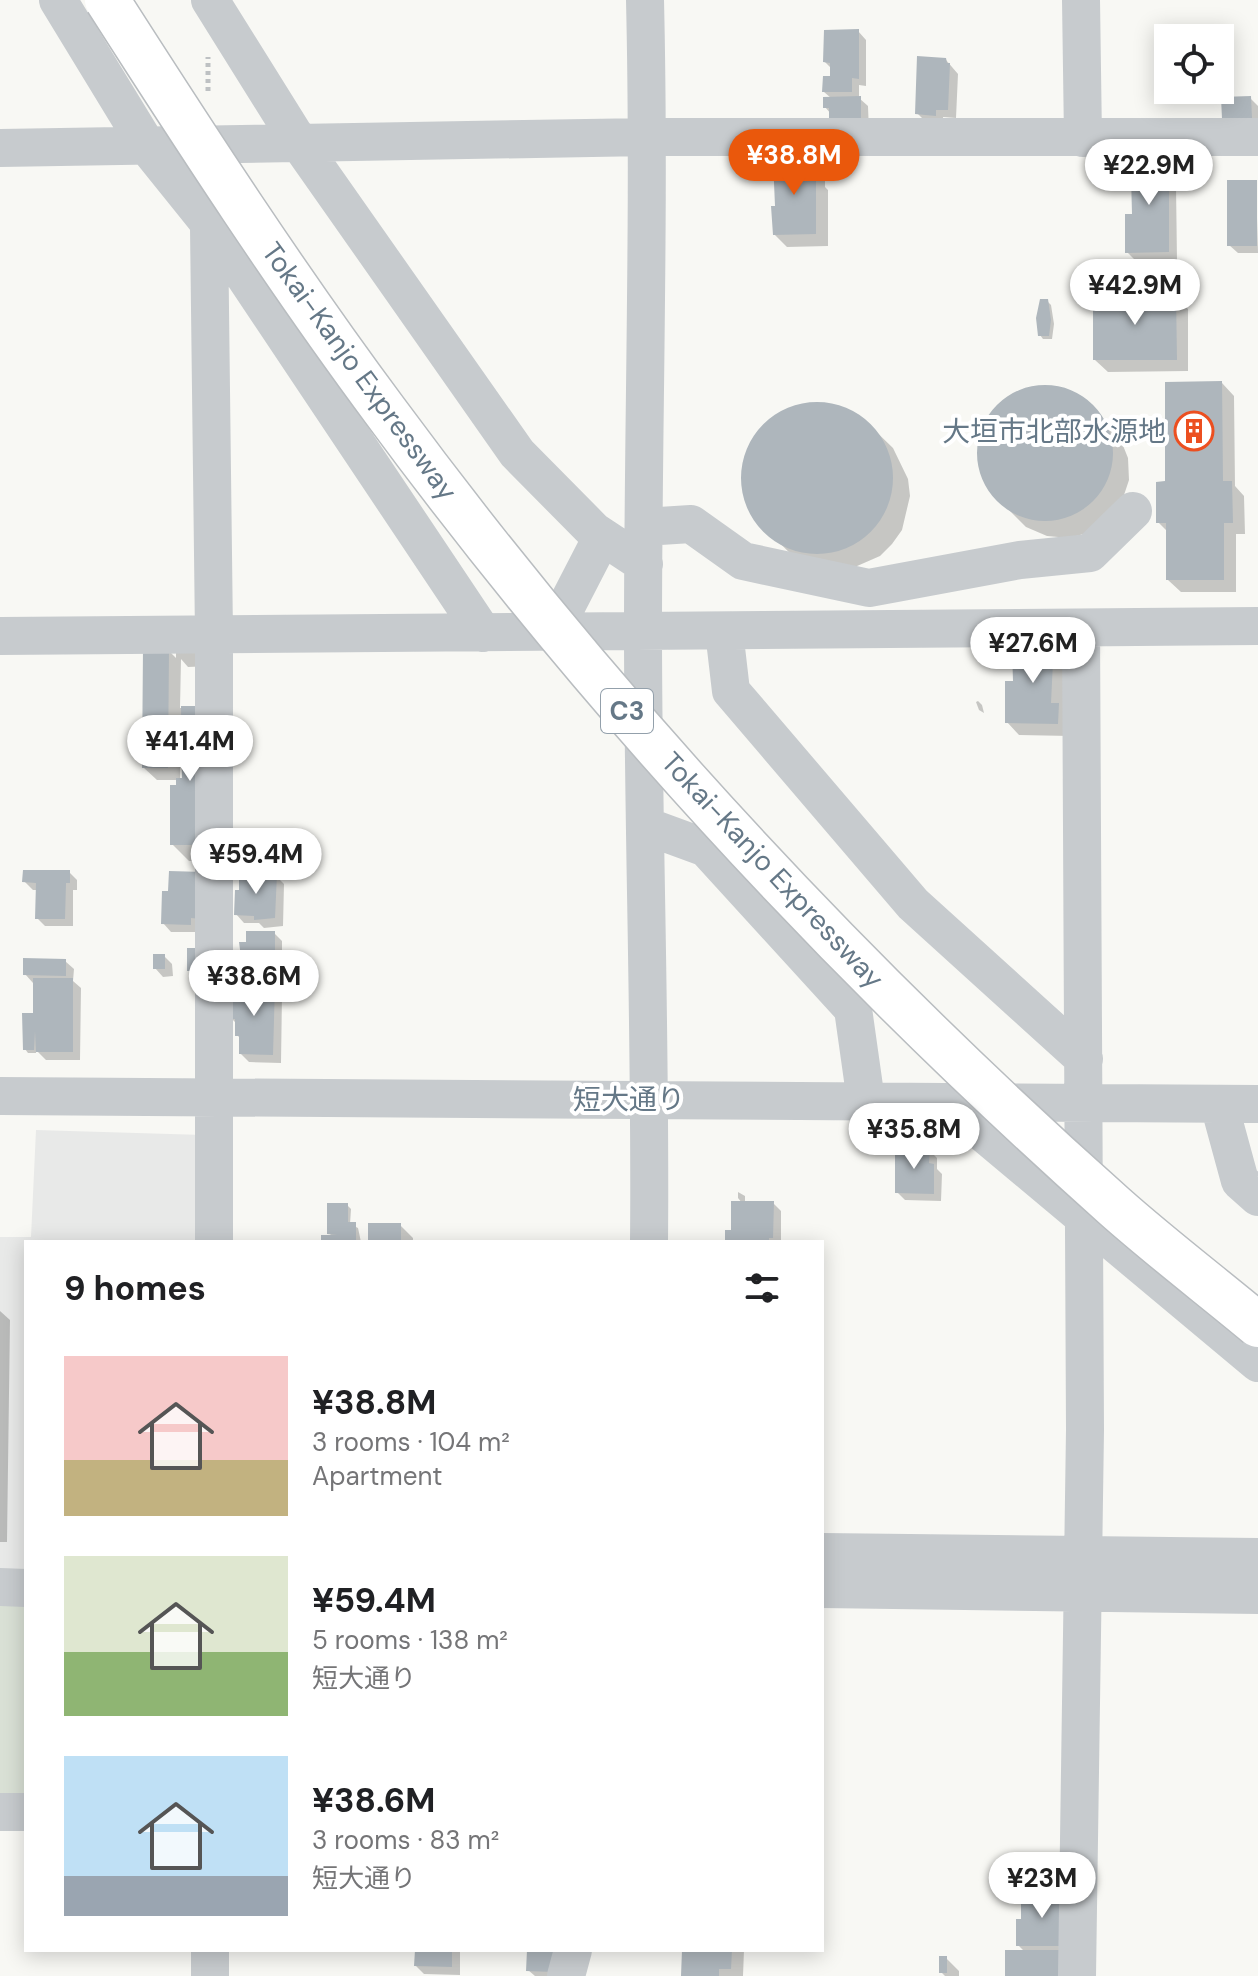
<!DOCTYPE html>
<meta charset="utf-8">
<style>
:root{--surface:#fff;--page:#f2f2f2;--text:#202124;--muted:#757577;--accent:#ea580c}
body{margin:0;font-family:"DM Sans","Noto Sans JP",sans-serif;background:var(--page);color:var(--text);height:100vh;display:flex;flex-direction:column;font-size:30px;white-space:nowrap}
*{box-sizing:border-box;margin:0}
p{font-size:26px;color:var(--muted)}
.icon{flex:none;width:44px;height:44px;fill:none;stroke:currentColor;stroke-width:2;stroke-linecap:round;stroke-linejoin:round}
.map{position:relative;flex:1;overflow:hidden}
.details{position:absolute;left:24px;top:1240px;width:800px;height:712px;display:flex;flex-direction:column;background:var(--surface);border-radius:0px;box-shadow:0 4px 20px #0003}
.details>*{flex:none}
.buttons{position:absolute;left:1154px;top:24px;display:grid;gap:16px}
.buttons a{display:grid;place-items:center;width:80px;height:80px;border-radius:0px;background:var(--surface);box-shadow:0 4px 20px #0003;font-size:40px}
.price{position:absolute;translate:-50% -68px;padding:0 18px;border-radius:28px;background:#fff;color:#222;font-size:26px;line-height:52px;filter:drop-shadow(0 2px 4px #0008)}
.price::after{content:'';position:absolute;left:50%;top:48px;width:24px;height:18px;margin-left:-12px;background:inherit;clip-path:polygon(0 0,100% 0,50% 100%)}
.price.selected{background:var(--accent);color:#fff}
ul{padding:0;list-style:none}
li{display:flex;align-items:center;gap:24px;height:200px;padding:0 40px}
li span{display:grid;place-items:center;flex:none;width:224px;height:160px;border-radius:0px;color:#555}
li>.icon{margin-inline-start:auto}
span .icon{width:96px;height:96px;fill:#fffc;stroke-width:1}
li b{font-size:34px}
h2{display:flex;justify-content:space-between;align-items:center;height:96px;padding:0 40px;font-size:34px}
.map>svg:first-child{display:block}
.built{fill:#e8e9e8}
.green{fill:#d9e0d5}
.shadow{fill:#0003;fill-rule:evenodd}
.building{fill:#aeb6bc}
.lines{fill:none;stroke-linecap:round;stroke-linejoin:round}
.path{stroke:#bec1c3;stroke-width:5;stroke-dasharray:4 4;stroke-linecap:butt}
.minor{stroke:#c7cbce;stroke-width:38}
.highway-bridge-casing{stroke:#b9bdc0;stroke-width:47;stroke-linecap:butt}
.highway-bridge{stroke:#fff;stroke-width:44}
.labels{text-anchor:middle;stroke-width:8;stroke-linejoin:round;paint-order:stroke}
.shield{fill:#fff;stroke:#93a0ab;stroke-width:2}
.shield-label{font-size:26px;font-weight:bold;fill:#657887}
.street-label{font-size:28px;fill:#657887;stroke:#fff}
.poi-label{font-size:28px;fill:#657887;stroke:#fff;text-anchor:end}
</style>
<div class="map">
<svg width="1258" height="1976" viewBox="0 0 1258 1976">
<rect width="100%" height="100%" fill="#f8f8f4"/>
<path class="built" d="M 36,1130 L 204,1135 L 203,1242 L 26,1242 L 26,1802 L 0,1802 L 0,1237 L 31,1237 Z"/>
<path class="green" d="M 0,1592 L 26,1592 L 26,1795 L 0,1795 Z"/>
<path class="shadow" d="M 858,31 L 866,40 L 866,86 L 859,85 L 859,98 L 868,106 L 869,132 L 831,114 L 825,107 L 831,98 L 824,92 L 832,78 L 832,69 L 825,62 Z
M 946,60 L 958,74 L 956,118 L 943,117 L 944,123 L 925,121 L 917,113 Z
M 1250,98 L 1258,106 L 1258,126 L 1232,126 Z
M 1165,155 L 1173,164 L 1173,182 L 1176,185 L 1177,260 L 1135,260 L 1127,252 L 1134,216 Z
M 813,159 L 825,172 L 825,187 L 828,190 L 828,246 L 787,247 L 774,234 Z
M 1256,182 L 1258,253 L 1238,253 L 1229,245 Z
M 1175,296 L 1188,309 L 1188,371 L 1108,372 L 1095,360 Z
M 1047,301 L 1051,305 L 1054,324 L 1052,339 L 1043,339 L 1040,335 Z
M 1222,383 L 1234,396 L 1235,486 L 1244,496 L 1245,534 L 1236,534 L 1236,592 L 1181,592 L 1168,580 L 1168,532 L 1158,522 Z
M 1050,387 L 1071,392 L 1088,403 L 1120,438 L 1128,458 L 1129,480 L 1122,501 L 1091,532 L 1069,538 L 1047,536 L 1026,527 L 992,493 L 982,474 L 979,451 L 983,430 L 993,412 L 1009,397 L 1028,389 Z
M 831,404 L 862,418 L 893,448 L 908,479 L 910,496 L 902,530 L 892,544 L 880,556 L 848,570 L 798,561 L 756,520 L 744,492 L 745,461 L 757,433 L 781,413 L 796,406 Z
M 1066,643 L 1070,736 L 1019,735 L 1007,722 L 1015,683 L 1039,652 Z
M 176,648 L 200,648 L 212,666 L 188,667 L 181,659 L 180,708 L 203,708 L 220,861 L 189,861 L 172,844 L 178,780 L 157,780 L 144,768 L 168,650 L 176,658 ZM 180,753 L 184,758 L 184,780 L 180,780 Z
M 978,701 L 982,705 L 984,713 L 979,710 L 976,702 Z
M 69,872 L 77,880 L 77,890 L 73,890 L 73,926 L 45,926 L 37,918 L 37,890 L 33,890 L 24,881 Z
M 276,876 L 284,884 L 283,926 L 264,928 L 259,923 L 244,923 L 236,914 L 241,892 Z
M 164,893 L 210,926 L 199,932 L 171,932 L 163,923 Z
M 274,933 L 282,941 L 282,973 L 272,973 L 271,987 L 282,996 L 281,1063 L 249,1062 L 241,1054 L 241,1039 L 237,1035 L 237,1024 L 232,1019 L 251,987 L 246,982 Z
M 164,956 L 172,964 L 173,976 L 163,977 L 155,968 Z
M 65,961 L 74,969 L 73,981 L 81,988 L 80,1060 L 46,1060 L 36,1050 L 36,1053 L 28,1053 L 25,1049 L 35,1015 L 33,983 L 25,974 Z
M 929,1150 L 937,1158 L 937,1169 L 942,1174 L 941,1201 L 905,1200 L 897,1192 Z
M 738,1192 L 745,1196 L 745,1203 L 773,1203 L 781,1211 L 781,1242 L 727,1242 L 742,1203 L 738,1198 Z
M 347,1205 L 351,1209 L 350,1224 L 358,1228 L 361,1242 L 323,1242 L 333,1237 L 329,1233 Z
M 400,1225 L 413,1238 L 413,1242 L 370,1242 Z
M 0,1311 L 10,1320 L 7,1542 L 0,1542 Z
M 1018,1921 L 1072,1954 L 1007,1976 L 1025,1952 L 1018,1945 Z
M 417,1950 L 460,1950 L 460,1975 L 424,1974 L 416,1966 Z
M 529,1950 L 563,1976 L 535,1976 L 528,1970 Z
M 684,1950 L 744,1950 L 743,1976 L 683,1976 Z
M 946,1958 L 959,1971 L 959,1976 L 945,1976 L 941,1972 Z"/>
<path class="building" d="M 859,29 L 859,79 L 852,78 L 852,92 L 822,92 L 823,76 L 830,76 L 830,63 L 823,62 L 824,30 Z
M 917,56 L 946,58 L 947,63 L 950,63 L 948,110 L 936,110 L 936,116 L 915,114 Z
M 861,96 L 861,124 L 829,123 L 829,108 L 823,108 L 823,97 Z
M 1251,96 L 1252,118 L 1222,119 L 1221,97 Z
M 1166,153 L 1166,175 L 1169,175 L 1169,252 L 1125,253 L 1125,214 L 1132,214 L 1131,175 L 1136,175 L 1136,154 Z
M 814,157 L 813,176 L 816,176 L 816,234 L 773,235 L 771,206 L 775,206 L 773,159 Z
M 1227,180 L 1257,180 L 1257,246 L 1227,246 Z
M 1176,294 L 1177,360 L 1093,360 L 1093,295 Z
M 1040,299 L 1048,299 L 1051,320 L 1049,336 L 1038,336 L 1036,318 Z
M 1222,381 L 1223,481 L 1232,481 L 1233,523 L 1224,523 L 1224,580 L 1166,580 L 1166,523 L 1156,523 L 1156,482 L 1165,481 L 1165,382 Z
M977 453a68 68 0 1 1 136 0a68 68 0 1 1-136 0Z
M741 478a76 76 0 1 1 152 0a76 76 0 1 1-152 0Z
M 1066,641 L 1066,661 L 1053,661 L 1051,703 L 1059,703 L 1058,724 L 1005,723 L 1005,681 L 1013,681 L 1012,649 L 1038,650 L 1038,644 Z
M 143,648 L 169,648 L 168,768 L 142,768 Z
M 181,706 L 204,706 L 204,845 L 170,845 L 170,785 L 176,785 L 176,778 L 182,778 Z
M 23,870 L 70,870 L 70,883 L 66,883 L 65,919 L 35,919 L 36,883 L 22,882 Z
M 169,871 L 204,872 L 202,919 L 191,918 L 191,925 L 161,924 L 162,891 L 168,891 Z
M 239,873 L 277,874 L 275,918 L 254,920 L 254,916 L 234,915 L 235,890 L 239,890 Z
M 246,931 L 275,931 L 275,966 L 264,965 L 264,983 L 244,983 L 244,965 L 242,965 L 239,942 L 246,942 Z
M 187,948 L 202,948 L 202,971 L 187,971 Z
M 153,954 L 165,954 L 165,969 L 153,969 Z
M 23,958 L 66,959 L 66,976 L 23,975 Z
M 33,978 L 73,978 L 73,1052 L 36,1052 L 35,1031 L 34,1050 L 23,1050 L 22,1013 L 33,1013 Z
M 236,984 L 275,985 L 273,1055 L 239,1054 L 239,1036 L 235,1036 L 235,1019 L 230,1019 L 230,1001 L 235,1000 Z
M 899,1147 L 930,1148 L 929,1163 L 934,1164 L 934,1194 L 895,1193 L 895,1150 L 899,1150 Z
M 731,1201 L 774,1201 L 773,1238 L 769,1238 L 769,1242 L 725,1242 L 725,1230 L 731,1230 Z
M 327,1203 L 348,1203 L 348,1222 L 356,1222 L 356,1242 L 321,1242 L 321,1235 L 337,1235 L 327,1234 Z
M 368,1223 L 401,1223 L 401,1242 L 368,1242 Z
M 1021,1892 L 1065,1893 L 1065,1946 L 1016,1946 L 1016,1919 L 1021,1919 Z
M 415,1950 L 452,1950 L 452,1967 L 414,1966 Z
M 527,1950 L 556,1950 L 556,1972 L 526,1971 Z
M 682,1950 L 732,1950 L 731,1969 L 719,1969 L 719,1976 L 681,1976 Z
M 1005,1950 L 1064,1950 L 1064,1976 L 1005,1976 Z
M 939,1956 L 947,1956 L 947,1973 L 939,1973 Z"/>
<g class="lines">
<path class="path" d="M 208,91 L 208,57"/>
<path class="minor" d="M 58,0 L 147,146 L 209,223 L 483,633
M 210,0 L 300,144 L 517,453 L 594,531 L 644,564
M 645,0 C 650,210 643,420 643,630 C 643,834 651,1038 649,1242
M 1081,0 L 1083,138
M 208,145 L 214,635 L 214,1242
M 0,148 L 648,137 L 1258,137
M 644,527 L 691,524 L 743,561 L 869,588 L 1020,560 L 1090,553 L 1133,511
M 724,631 L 731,691 L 913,904 L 1084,1059
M 553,632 L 602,537
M 0,636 L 1258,626
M 646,826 L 706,848 L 853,1009 L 866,1101
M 0,1096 L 1258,1104
M 946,1102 L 1258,1363
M 1219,1104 L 1240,1181 L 1258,1197
M 822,1552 L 1258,1557
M 0,1587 L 26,1588
M 822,1589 L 1258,1595
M 0,1812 L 26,1812
M 210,1976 L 210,1950
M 566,1976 L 573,1950
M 1077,1976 L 1085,1430 L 1081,628"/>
<g class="highway-bridge-casing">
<path id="highway-bridge" d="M 107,0 C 196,139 286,278 385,411 C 598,700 846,967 1114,1206 C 1160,1247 1210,1285 1258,1325"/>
</g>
<use href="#highway-bridge" class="highway-bridge"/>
</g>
<defs>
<g id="building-ring" transform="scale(2)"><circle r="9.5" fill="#fff" stroke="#ec4f20" stroke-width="1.5"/><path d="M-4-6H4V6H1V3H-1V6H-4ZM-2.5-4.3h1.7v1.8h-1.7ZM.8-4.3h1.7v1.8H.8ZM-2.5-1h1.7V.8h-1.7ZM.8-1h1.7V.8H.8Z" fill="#ec4f20"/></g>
</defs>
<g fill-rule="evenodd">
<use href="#building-ring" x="1194" y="431"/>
</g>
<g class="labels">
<rect class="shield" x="601" y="689" width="52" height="44" rx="6"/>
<g class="shield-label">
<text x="627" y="720">C3</text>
</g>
<g class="street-label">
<text transform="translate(360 371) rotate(54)" y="10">Tokai-Kanjo Expressway</text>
<text transform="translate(773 870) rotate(47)" y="10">Tokai-Kanjo Expressway</text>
<text x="629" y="1109">短大通り</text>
</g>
<g class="poi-label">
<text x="1166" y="441">大垣市北部水源地</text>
</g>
</g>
</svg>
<div class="buttons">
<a><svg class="icon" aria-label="locate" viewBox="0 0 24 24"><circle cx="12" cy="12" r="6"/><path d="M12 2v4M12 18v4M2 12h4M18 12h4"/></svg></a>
</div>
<b class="price selected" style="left:794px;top:197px">¥38.8M</b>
<b class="price" style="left:1149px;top:207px">¥22.9M</b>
<b class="price" style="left:1135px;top:327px">¥42.9M</b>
<b class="price" style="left:1033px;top:685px">¥27.6M</b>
<b class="price" style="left:190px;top:783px">¥41.4M</b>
<b class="price" style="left:256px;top:896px">¥59.4M</b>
<b class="price" style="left:254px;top:1018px">¥38.6M</b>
<b class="price" style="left:914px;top:1171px">¥35.8M</b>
<b class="price" style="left:1042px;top:1920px">¥23M</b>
<section class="details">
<h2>9 homes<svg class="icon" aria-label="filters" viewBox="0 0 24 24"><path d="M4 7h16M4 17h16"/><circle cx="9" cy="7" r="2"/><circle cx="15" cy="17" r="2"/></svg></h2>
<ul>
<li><span style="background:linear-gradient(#f6c9c9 65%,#c2b280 0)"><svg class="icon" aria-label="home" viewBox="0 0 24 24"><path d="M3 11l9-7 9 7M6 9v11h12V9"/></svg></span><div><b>¥38.8M</b><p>3 rooms · 104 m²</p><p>Apartment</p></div></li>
<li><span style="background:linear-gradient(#dfe7d0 60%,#8fb573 0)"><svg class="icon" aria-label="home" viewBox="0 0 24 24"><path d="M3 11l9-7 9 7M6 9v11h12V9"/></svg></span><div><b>¥59.4M</b><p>5 rooms · 138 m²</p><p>短大通り</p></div></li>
<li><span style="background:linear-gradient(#bfe0f5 75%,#9aa5b1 0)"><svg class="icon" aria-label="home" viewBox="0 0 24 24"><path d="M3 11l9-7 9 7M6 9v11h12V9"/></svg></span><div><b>¥38.6M</b><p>3 rooms · 83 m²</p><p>短大通り</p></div></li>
</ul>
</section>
</div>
